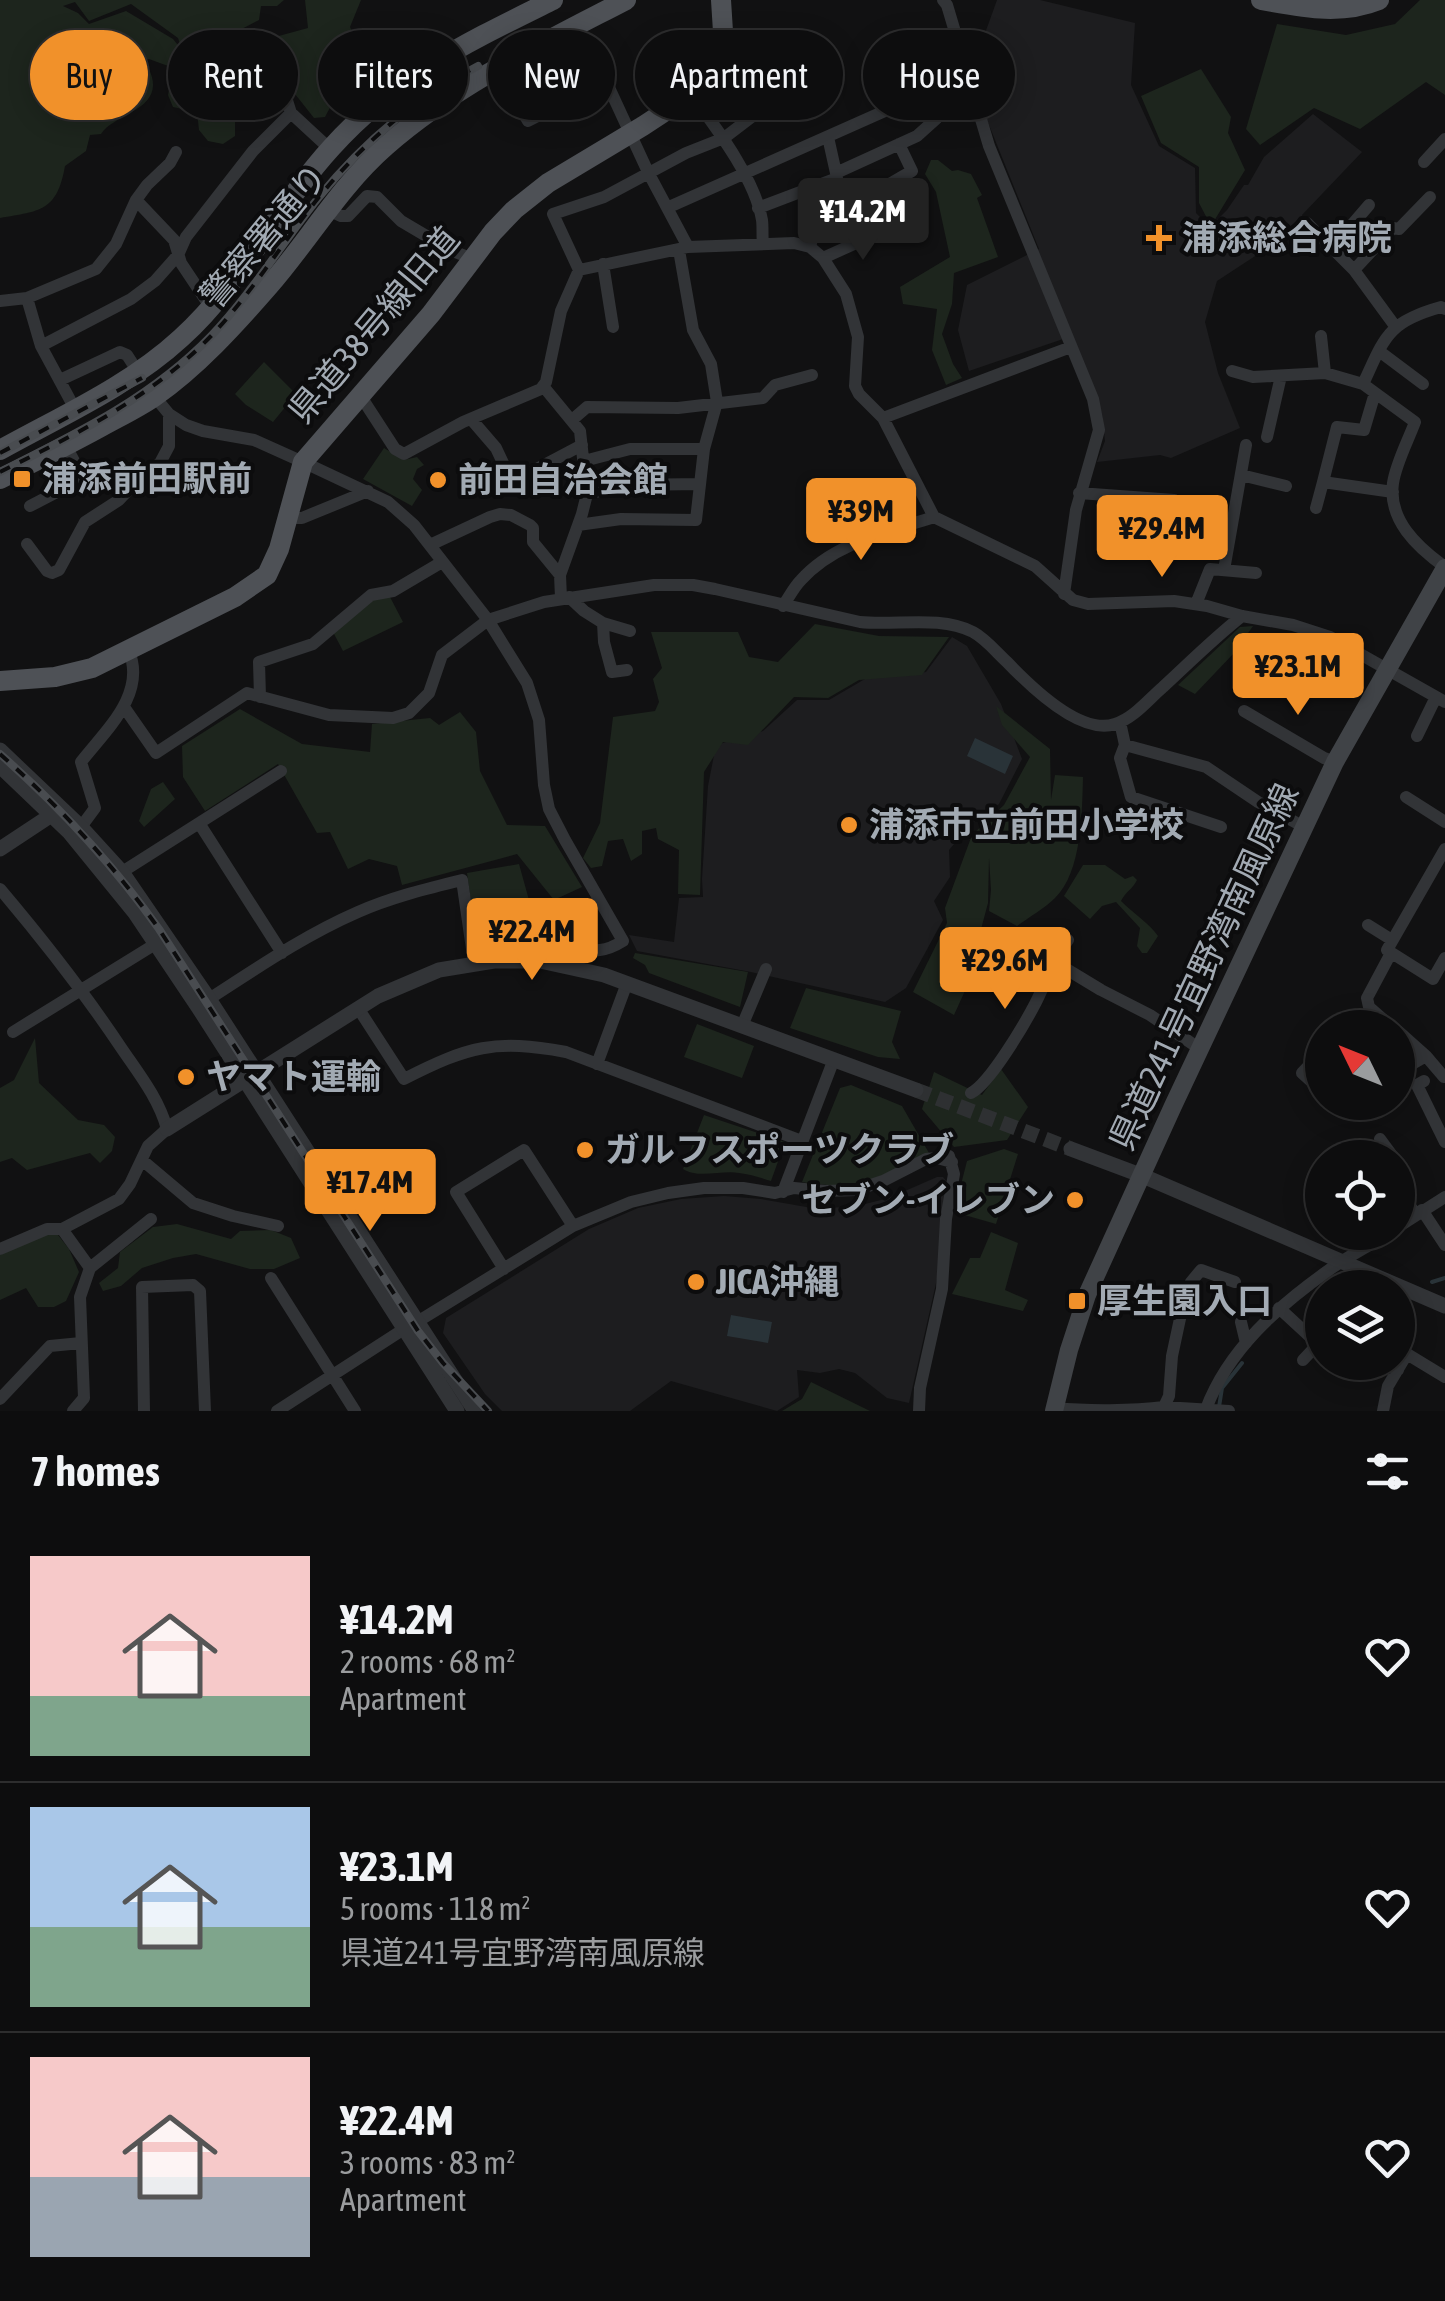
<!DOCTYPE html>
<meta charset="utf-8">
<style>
:root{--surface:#0d0d0e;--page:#1b1b1c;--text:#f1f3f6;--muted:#9a9c9e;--line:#2d2d2e;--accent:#f1912a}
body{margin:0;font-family:"Asap Condensed","Noto Sans JP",sans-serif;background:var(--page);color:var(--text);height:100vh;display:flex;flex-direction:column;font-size:38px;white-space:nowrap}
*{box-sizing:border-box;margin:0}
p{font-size:32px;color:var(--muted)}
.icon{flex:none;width:55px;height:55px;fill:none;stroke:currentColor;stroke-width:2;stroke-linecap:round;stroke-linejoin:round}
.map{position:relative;height:1411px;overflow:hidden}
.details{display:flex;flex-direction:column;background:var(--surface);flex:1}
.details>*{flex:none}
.banner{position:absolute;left:30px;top:30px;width:1385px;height:90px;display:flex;gap:20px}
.needle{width:65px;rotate:313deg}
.fabs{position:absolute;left:1305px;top:1010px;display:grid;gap:20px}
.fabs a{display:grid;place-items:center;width:110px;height:110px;border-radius:50%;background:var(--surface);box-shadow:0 5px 25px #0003,0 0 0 2px var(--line);font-size:50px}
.price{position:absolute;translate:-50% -85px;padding:0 22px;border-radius:10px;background:var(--accent);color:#111;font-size:32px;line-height:65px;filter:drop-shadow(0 2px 5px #0008)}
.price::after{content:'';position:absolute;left:50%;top:60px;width:30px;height:22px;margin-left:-15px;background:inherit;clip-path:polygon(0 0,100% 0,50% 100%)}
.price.current{background:#222;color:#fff}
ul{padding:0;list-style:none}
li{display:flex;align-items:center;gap:30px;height:250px;padding:0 30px}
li+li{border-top:2px solid var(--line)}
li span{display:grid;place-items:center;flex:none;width:280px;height:200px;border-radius:0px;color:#555}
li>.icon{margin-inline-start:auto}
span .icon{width:120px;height:120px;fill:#fffc;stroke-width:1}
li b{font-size:42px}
h2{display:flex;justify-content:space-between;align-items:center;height:120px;padding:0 30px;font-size:42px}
.tag{padding:0 35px;border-radius:45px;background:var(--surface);box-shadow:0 5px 25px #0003,0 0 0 2px var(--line);font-size:35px;line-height:90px}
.tag.current{background:var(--accent);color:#111}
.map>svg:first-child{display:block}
.built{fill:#1d1d1f}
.green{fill:#1d251d;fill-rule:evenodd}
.water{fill:#293338}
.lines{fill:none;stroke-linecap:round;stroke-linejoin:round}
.stream{stroke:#293338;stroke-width:4}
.tertiary-tunnel{stroke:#2e3032;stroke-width:15;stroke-dasharray:15 8;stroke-linecap:butt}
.minor{stroke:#323437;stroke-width:12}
.tertiary{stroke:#323437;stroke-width:15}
.secondary{stroke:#404347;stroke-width:18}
.primary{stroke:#4e5156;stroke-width:20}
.rail-casing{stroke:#494c50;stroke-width:8}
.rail{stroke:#0c0c0d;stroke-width:4;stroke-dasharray:11;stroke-linecap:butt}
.poi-dot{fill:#f1912a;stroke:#0c0c0d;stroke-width:4}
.labels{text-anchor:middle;stroke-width:8;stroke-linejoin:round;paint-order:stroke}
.street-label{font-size:35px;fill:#a2aab3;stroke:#0c0c0d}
.poi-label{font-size:35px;font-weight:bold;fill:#a2aab3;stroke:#0c0c0d;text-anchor:start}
</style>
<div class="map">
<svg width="1445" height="1411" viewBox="0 0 1445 1411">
<rect width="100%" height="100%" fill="#111112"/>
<path class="built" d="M 997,0 L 1040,0 L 1135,23 L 1131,85 L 1159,146 L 1195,168 L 1196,213 L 1210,227 L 1227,210 L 1244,185 L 1248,185 L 1264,157 L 1313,114 L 1362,152 L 1302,215 L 1304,224 L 1217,281 L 1205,322 L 1218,373 L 1240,428 L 1171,458 L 1160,455 L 1097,462 L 1105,441 L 1102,414 L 1072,336 L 969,371 L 958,330 L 967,285 L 1039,249 L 983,110 L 975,61 Z
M 952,637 L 967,646 L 1001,704 L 1022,759 L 999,804 L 971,824 L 949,850 L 950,877 L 934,901 L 943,920 L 906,988 L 885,1002 L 751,972 L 637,951 L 629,935 L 674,942 L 679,898 L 703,897 L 702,879 L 708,786 L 716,745 L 763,731 L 797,700 L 829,700 L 870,676 L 926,672 Z
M 937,1177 L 943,1177 L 948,1183 L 939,1270 L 909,1403 L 887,1398 L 855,1373 L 839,1369 L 820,1373 L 797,1370 L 799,1397 L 777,1411 L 671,1381 L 630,1411 L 502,1411 L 485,1394 L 443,1333 L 446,1318 L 589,1229 L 638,1208 L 681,1199 L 724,1196 L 761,1199 L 812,1208 L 853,1207 L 889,1198 Z"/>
<path class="green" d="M 0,0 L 284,0 L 277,6 L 261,6 L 259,20 L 236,32 L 227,50 L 245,74 L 249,84 L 228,105 L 235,120 L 235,136 L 223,144 L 208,141 L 199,130 L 197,112 L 173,107 L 168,95 L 171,79 L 190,76 L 226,87 L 240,81 L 220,59 L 211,57 L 218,77 L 191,75 L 188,65 L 187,73 L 149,59 L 145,60 C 148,67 153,76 153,84 C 154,111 113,115 101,134 L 90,135 L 86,151 L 65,166 C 57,211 41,211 0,218 ZM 75,2 L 89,21 L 131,4 L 178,38 L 182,50 L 173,39 L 126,11 L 89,24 L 78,13 L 63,6 Z
M 305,0 L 361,0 L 350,27 L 368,67 L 346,77 L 325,117 L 314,118 L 295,94 L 273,87 L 258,59 L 275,37 L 308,28 Z
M 1420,0 L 1445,0 L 1445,95 L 1426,82 L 1360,129 L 1314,108 L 1260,145 L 1246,129 L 1277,24 L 1346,35 L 1395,24 Z
M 1201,69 L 1231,117 L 1228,133 L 1245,170 L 1211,226 L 1199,203 L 1199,167 L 1161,143 L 1141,96 Z
M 931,160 L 938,160 L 952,171 L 958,170 L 971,174 L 982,195 L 977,198 L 998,257 L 954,273 L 952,304 L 942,334 L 953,364 L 962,378 L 946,385 L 932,350 L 937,309 L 903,304 L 900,287 L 950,257 L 936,192 L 925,174 Z
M 264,362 L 296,394 L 273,422 L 246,405 L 235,394 Z
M 384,448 L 404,460 L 417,457 L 424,465 L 417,469 L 413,479 L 422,490 L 412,506 L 363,479 Z
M 390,597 L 403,622 L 343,651 L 333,632 L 374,598 Z
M 815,624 L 879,636 L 949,637 L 922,675 L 859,680 L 828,698 L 794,697 L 748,745 L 723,742 L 704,772 L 700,895 L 678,894 L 679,850 L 658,839 L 656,828 L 642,831 L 642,854 L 631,861 L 623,839 L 608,841 L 602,866 L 591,868 L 583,858 L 600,823 L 613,717 L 655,711 L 659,702 L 653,679 L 662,668 L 651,632 L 738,632 L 749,657 L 778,662 Z
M 1253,626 L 1235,652 L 1195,694 L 1178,685 L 1240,627 Z
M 996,706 L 1050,749 L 1051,800 L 1055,775 L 1083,777 C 1082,812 1082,872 1055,898 C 1044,909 1029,917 1017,926 L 989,911 L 991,890 L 989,858 L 988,903 L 964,993 L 954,1015 L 913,992 L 947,923 L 945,908 L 972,835 L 1004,805 L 1030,757 L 1002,725 Z
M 240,709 L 302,744 L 370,752 L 372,724 L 430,718 L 439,725 L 460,712 L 476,732 L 480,771 L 507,825 L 545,826 L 582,887 L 554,900 L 517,854 L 402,885 L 397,866 L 369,859 L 348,869 L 330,832 L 317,833 L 278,764 L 205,811 L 183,777 L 182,746 Z
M 163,782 L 175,799 L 144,827 L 139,821 L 151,789 Z
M 519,864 L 534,918 L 523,921 L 525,934 L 486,942 L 476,938 L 467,873 Z
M 1083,865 L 1105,865 L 1125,879 L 1133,876 L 1137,880 C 1133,889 1125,892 1121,901 C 1133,913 1149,923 1158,936 L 1147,953 L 1142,953 L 1137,946 L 1140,928 L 1116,902 L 1102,906 L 1090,919 L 1064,896 Z
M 635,953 L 748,972 L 740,1007 L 649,973 L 645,965 L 633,958 Z
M 806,988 L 901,1011 L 892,1042 L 900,1059 L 878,1057 L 790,1028 Z
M 697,1024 L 754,1046 L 742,1078 L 684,1057 Z
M 35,1038 L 39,1083 L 78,1120 L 104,1125 L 115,1137 L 112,1151 L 100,1163 L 90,1153 L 27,1170 L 12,1158 L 0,1162 L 0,1088 L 14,1080 Z
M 1001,1069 L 1028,1107 L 1007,1140 L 954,1147 L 922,1109 L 934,1072 L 982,1095 Z
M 851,1085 L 902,1106 L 929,1153 C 878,1177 860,1192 802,1182 L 840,1088 Z
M 704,1115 L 785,1142 L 771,1181 C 761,1178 750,1174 739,1173 C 722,1170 698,1179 683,1169 Z
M 1004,1149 L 1018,1154 L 996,1224 L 954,1212 L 967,1161 Z
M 177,1224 L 231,1239 L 240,1231 L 271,1230 L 291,1238 L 300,1258 L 274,1269 L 250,1269 L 196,1254 L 173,1258 L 142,1268 L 121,1286 L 103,1291 L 99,1283 L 118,1268 L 120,1252 L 153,1227 Z
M 991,1232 L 1018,1243 L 1005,1290 L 1028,1300 L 1023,1311 L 952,1294 L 970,1258 L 980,1258 Z
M 43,1235 L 58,1235 L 69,1249 L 79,1272 L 66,1301 L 54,1307 L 38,1307 L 26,1288 L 0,1300 L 0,1255 Z
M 811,1382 L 870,1411 L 782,1411 L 802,1399 Z"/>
<path class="water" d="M 975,738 L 1013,756 L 1005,774 L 967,756 Z
M 731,1315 L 772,1322 L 768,1343 L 727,1336 Z"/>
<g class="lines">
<path class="stream" d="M 1432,1282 L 1445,1278
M 1219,1407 L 1222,1388 L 1242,1363"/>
<path class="tertiary-tunnel" d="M 916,1090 L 1071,1149"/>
<path class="minor" d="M 943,0 L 947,5 L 989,146 L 1093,399 L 1099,430 L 1076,510 L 1064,594
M 499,69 L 528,121 L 606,81 L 648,172 L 688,247
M 284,91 L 291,113 L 330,149
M 692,95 C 717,129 755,179 762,220 C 763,227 762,236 763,244
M 828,137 L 836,173
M 1424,162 L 1445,139
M 136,200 L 174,240 L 181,263 L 211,308
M 841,203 L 836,173 L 917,136 L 937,118 L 923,94
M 669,207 L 923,94 L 972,87
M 758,208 L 837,178
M 328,210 L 341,216 L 348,216 L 367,196 L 377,197 L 401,221 L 450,250 L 473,259
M 1307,223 L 1354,270 L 1395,326
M 810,247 L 815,227 L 841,216 L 841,203 L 869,196 L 912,171 L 899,144
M 1332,248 L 1369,205
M 823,258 L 885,230
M 603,264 L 613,327
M 579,270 L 553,214 L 604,197 L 686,153 L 724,138 L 771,102 C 764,81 746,70 725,63
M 1354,270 L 1393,228 L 1399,229 L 1430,197
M 27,298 L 41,346 L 75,409
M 0,301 L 27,298 L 96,269 L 116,244 L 136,200 L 147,185 L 170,163 L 176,152
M 1321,336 L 1325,373
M 41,346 L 131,299 L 155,281 L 178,255 L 186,237 L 253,151 L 291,113
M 1379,351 L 1423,384
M 1232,371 L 1253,377 L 1325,373 L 1363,384 L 1415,422 C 1408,441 1396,463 1393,483 C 1388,520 1417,547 1445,567
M 60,380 L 120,352 L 127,355 L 138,372
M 1363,384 C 1385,337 1387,322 1441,307 L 1445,309
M 543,386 L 580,431 L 587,494 L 582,514 L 560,575 L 561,598
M 1375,393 L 1364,430 L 1337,427 L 1323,482 L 1393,492
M 360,395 L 395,449 L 404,454 L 463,422 L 541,389 L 546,382 L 561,311 L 579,270 L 688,247 L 794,243 L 810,247 L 823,258 L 846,294 L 858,337 L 855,386 L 859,394 L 883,418 L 934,517 L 1035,566 L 1073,600 L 1088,604 L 1174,601 L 1207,606 L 1242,616 L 1293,625 L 1330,637 L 1445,702
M 155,397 L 169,414 L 186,425 L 203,431 L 254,440 L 303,462 L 388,502 L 414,525 L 488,620 L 527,683 L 539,720 L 544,785 L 549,809 L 565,840 L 623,941 C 615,946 609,949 600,950 C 579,952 553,939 540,961
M 883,418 L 1071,347
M 471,419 L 496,448 L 512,482 L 582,445
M 572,420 L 587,407 L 678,408 L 763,398 L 775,385 L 812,375
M 1267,437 L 1281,376
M 584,461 L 630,449 L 704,449
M 1241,475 L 1286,486
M 1079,493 L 1174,500
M 587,494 L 627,485 L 700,484
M 30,506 L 80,480 L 82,476 L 66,446
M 1316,508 L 1323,482
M 289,518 L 302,518 L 368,491
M 578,525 L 621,519 L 696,520 L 704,449 L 717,402 L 711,364 L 693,330 L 679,250
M 27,544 L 47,571 L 52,573 L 59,570 L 85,522 L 119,500 L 135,483 L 160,463 L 169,446 L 169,414
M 430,545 L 490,517 L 500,514 L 511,515 L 530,525 L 533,528 L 533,542 L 560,575
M 1224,570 L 1246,445
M 569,597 L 584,611 L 603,623 L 604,642 L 612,672 L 627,670
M 1196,604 L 1210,569 L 1256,573
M 783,606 C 789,597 794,587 801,580 C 835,542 888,532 934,517
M 603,623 L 630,631
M 260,697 L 259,662 L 313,644 L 371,595 L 393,591 L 442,562
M 124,707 L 156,753 L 247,693 L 329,715 L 393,718 L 409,713 L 429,693 L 442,655 L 488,620 L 544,602 L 654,585 L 693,585 L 715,589 L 860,622 C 896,626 939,615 973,632 C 986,639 996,652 1007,662 C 1029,685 1080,736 1115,724 C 1134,718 1148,700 1163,687 C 1189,663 1214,638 1242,616
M 1244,711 L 1324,758 L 1335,762
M 1120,722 L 1125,745 L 1120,758 L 1131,797 L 1221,827
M 1417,736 L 1436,697
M 1125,745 L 1206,767 L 1258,802 L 1304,827
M 1406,797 L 1445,822
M 199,823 L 282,953
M 81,827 L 95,808 L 81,762 C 106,730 148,693 128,649
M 1445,849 L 1387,950 L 1433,979 L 1445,958
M 122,872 L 281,771
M 0,889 C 44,941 84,992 122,1049 C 139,1074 159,1099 167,1129 L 148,1146 L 130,1184 L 119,1199 L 62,1229 L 47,1229 L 0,1249
M 1368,925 L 1392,940
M 1391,953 L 1367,998 L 1369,1007 L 1393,1028
M 1058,964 L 1101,990 L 1150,1015 L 1200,1049
M 209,999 C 257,968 305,935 358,912 C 392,897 426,889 462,880 L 474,963
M 358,1008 L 404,1079 C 469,1046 494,1039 566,1052 L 802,1141
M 742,1026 L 766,969
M 1398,1031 L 1426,1056 L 1398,1072
M 13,1032 L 157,943
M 1322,1052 L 1302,1073 L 1322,1091
M 1426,1056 L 1444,1077
M 597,1064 L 627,983
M 1424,1081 L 1417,1085 L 1445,1142
M 971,1093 C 990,1083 1024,1025 1035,1004 C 1042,991 1047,974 1058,964 L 1060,952 L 1068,940
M 1336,1102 L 1343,1108 L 1348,1102
M 1380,1139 L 1394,1158
M 142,1160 L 193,1203 L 233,1216 L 278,1226
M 1398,1190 L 1416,1214
M 783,1192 L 834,1059
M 1422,1210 L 1445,1245
M 1398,1227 L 1445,1197
M 62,1229 L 90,1268 L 80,1297 L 84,1398 L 73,1411
M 90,1268 L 151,1219
M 504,1269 L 456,1192 L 524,1150 L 573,1226
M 271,1278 L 355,1411
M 1279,1308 L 1318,1344 L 1303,1360
M 417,1322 L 573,1226 L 631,1202 L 668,1193 L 704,1188 L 743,1188 L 775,1193 L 794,1188 L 825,1191 L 856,1190 L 883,1181 L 926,1159 L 937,1158 L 952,1162
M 1241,1322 L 1246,1343
M 1375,1362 L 1398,1370
M 0,1399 L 50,1346 L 81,1343
M 1055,1408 C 1086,1411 1133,1411 1164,1407 L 1229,1411
M 1206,1409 C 1228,1350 1278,1306 1329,1270 C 1348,1256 1370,1246 1390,1232
M 144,1411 L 142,1287 L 193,1285 L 200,1291 L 205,1411
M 277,1411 L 404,1329
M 919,1411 L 920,1388 L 942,1289 L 946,1219 L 954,1174 L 949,1156
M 1162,1411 L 1169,1396 L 1172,1356 L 1184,1300 L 1191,1282 L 1201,1270 L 1235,1282
M 1383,1411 L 1388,1386 L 1407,1354 L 1445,1377"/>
<path class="tertiary" d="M 0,750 L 81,827 L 122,872 L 209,999 L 475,1411
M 0,766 L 69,832 L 135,913 L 198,1007 L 457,1411
M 0,849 L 59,810
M 167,1129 L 378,996 L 439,970 L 494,961 L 540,961 L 604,975 L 916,1090
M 1071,1149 L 1143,1176 L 1445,1306"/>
<path class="secondary" d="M 1054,1411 L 1069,1350 L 1087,1295 L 1173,1106 L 1335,762 L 1445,568"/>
<path class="primary" d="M 1261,0 C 1301,7 1340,16 1379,0
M 0,450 C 61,416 129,386 181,338 C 242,283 277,207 332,147 C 397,75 468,42 553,0
M 0,479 C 34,462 68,445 101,427 C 119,417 138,408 154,397 C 197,367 235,325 269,286 C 309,240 340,186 386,146 C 455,85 545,42 626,0
M 0,681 L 55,677 L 92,668 L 235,597 L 267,575 L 279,549 L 303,462 L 431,314 L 493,232 L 514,210 L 548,183 L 643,126 L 716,78 L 725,63 L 721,0"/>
<g class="rail-casing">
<path id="rail" d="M 0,453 L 142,378
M 0,472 C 76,434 151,398 211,336 C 252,293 282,243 319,197 C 363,143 415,98 478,66
M 0,754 C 61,808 112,863 159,929 L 418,1331 L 443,1363 L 488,1411"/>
</g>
<use href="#rail" class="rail"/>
</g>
<g class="poi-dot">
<path d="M1154 223h10v10h10v10h-10v10h-10v-10h-10v-10h10z"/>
<rect x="12" y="469" width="20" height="20" rx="5"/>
<circle cx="438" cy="480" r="10"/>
<circle cx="849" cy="825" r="10"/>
<circle cx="186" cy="1077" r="10"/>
<circle cx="585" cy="1150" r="10"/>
<circle cx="1075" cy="1200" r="10"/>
<circle cx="696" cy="1282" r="10"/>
<rect x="1067" y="1291" width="20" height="20" rx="5"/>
</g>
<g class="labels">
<g class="street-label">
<text transform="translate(264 236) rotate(-50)" y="12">警察署通り</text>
<text transform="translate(374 325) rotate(-50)" y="12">県道38号線旧道</text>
<text transform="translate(1204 967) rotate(-65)" y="12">県道241号宜野湾南風原線</text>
</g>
<g class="poi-label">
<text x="1182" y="250">浦添総合病院</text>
<text x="42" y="491">浦添前田駅前</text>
<text x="458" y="492">前田自治会館</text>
<text x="869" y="837">浦添市立前田小学校</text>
<text x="206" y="1089">ヤマト運輸</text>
<text x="605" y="1162">ガルフスポーツクラブ</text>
<text x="1055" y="1212" text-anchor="end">セブン-イレブン</text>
<text x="716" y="1294">JICA沖縄</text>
<text x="1097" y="1313">厚生園入口</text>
</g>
</g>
</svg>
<div class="fabs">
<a><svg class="needle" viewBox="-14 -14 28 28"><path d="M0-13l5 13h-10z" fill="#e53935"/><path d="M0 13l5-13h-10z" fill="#9a9c9e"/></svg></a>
<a><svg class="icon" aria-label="locate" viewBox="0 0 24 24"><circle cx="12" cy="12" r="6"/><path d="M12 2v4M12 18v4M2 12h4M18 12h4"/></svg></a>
<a><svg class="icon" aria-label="layers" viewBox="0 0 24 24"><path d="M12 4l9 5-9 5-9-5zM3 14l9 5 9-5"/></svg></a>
</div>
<b class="price current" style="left:863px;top:263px">¥14.2M</b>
<b class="price" style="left:861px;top:563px">¥39M</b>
<b class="price" style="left:1162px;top:580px">¥29.4M</b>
<b class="price" style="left:1298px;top:718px">¥23.1M</b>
<b class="price" style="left:532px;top:983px">¥22.4M</b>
<b class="price" style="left:1005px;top:1012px">¥29.6M</b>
<b class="price" style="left:370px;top:1234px">¥17.4M</b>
<div class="banner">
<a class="tag current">Buy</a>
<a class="tag">Rent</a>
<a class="tag">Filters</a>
<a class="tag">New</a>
<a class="tag">Apartment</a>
<a class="tag">House</a>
</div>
</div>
<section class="details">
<h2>7 homes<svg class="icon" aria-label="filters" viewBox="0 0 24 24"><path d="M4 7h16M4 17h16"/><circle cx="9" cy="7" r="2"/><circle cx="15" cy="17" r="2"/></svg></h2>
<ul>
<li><span style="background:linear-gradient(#f6c9c9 70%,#7fa58c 0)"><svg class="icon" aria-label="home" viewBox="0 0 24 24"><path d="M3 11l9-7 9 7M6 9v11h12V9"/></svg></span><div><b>¥14.2M</b><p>2 rooms · 68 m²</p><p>Apartment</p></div><svg class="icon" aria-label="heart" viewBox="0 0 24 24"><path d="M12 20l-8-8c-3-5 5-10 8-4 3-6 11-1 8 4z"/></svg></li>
<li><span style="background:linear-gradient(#a9c7e8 60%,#7fa58c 0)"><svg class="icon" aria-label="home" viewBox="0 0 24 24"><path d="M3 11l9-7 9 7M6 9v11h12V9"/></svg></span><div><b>¥23.1M</b><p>5 rooms · 118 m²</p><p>県道241号宜野湾南風原線</p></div><svg class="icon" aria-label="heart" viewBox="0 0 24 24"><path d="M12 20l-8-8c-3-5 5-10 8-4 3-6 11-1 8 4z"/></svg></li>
<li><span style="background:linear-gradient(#f6c9c9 60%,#9aa5b1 0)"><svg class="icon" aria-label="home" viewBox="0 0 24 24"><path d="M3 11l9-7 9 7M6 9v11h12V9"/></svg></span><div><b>¥22.4M</b><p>3 rooms · 83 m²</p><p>Apartment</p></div><svg class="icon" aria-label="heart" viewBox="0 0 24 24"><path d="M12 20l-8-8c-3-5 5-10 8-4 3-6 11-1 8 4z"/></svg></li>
</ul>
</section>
